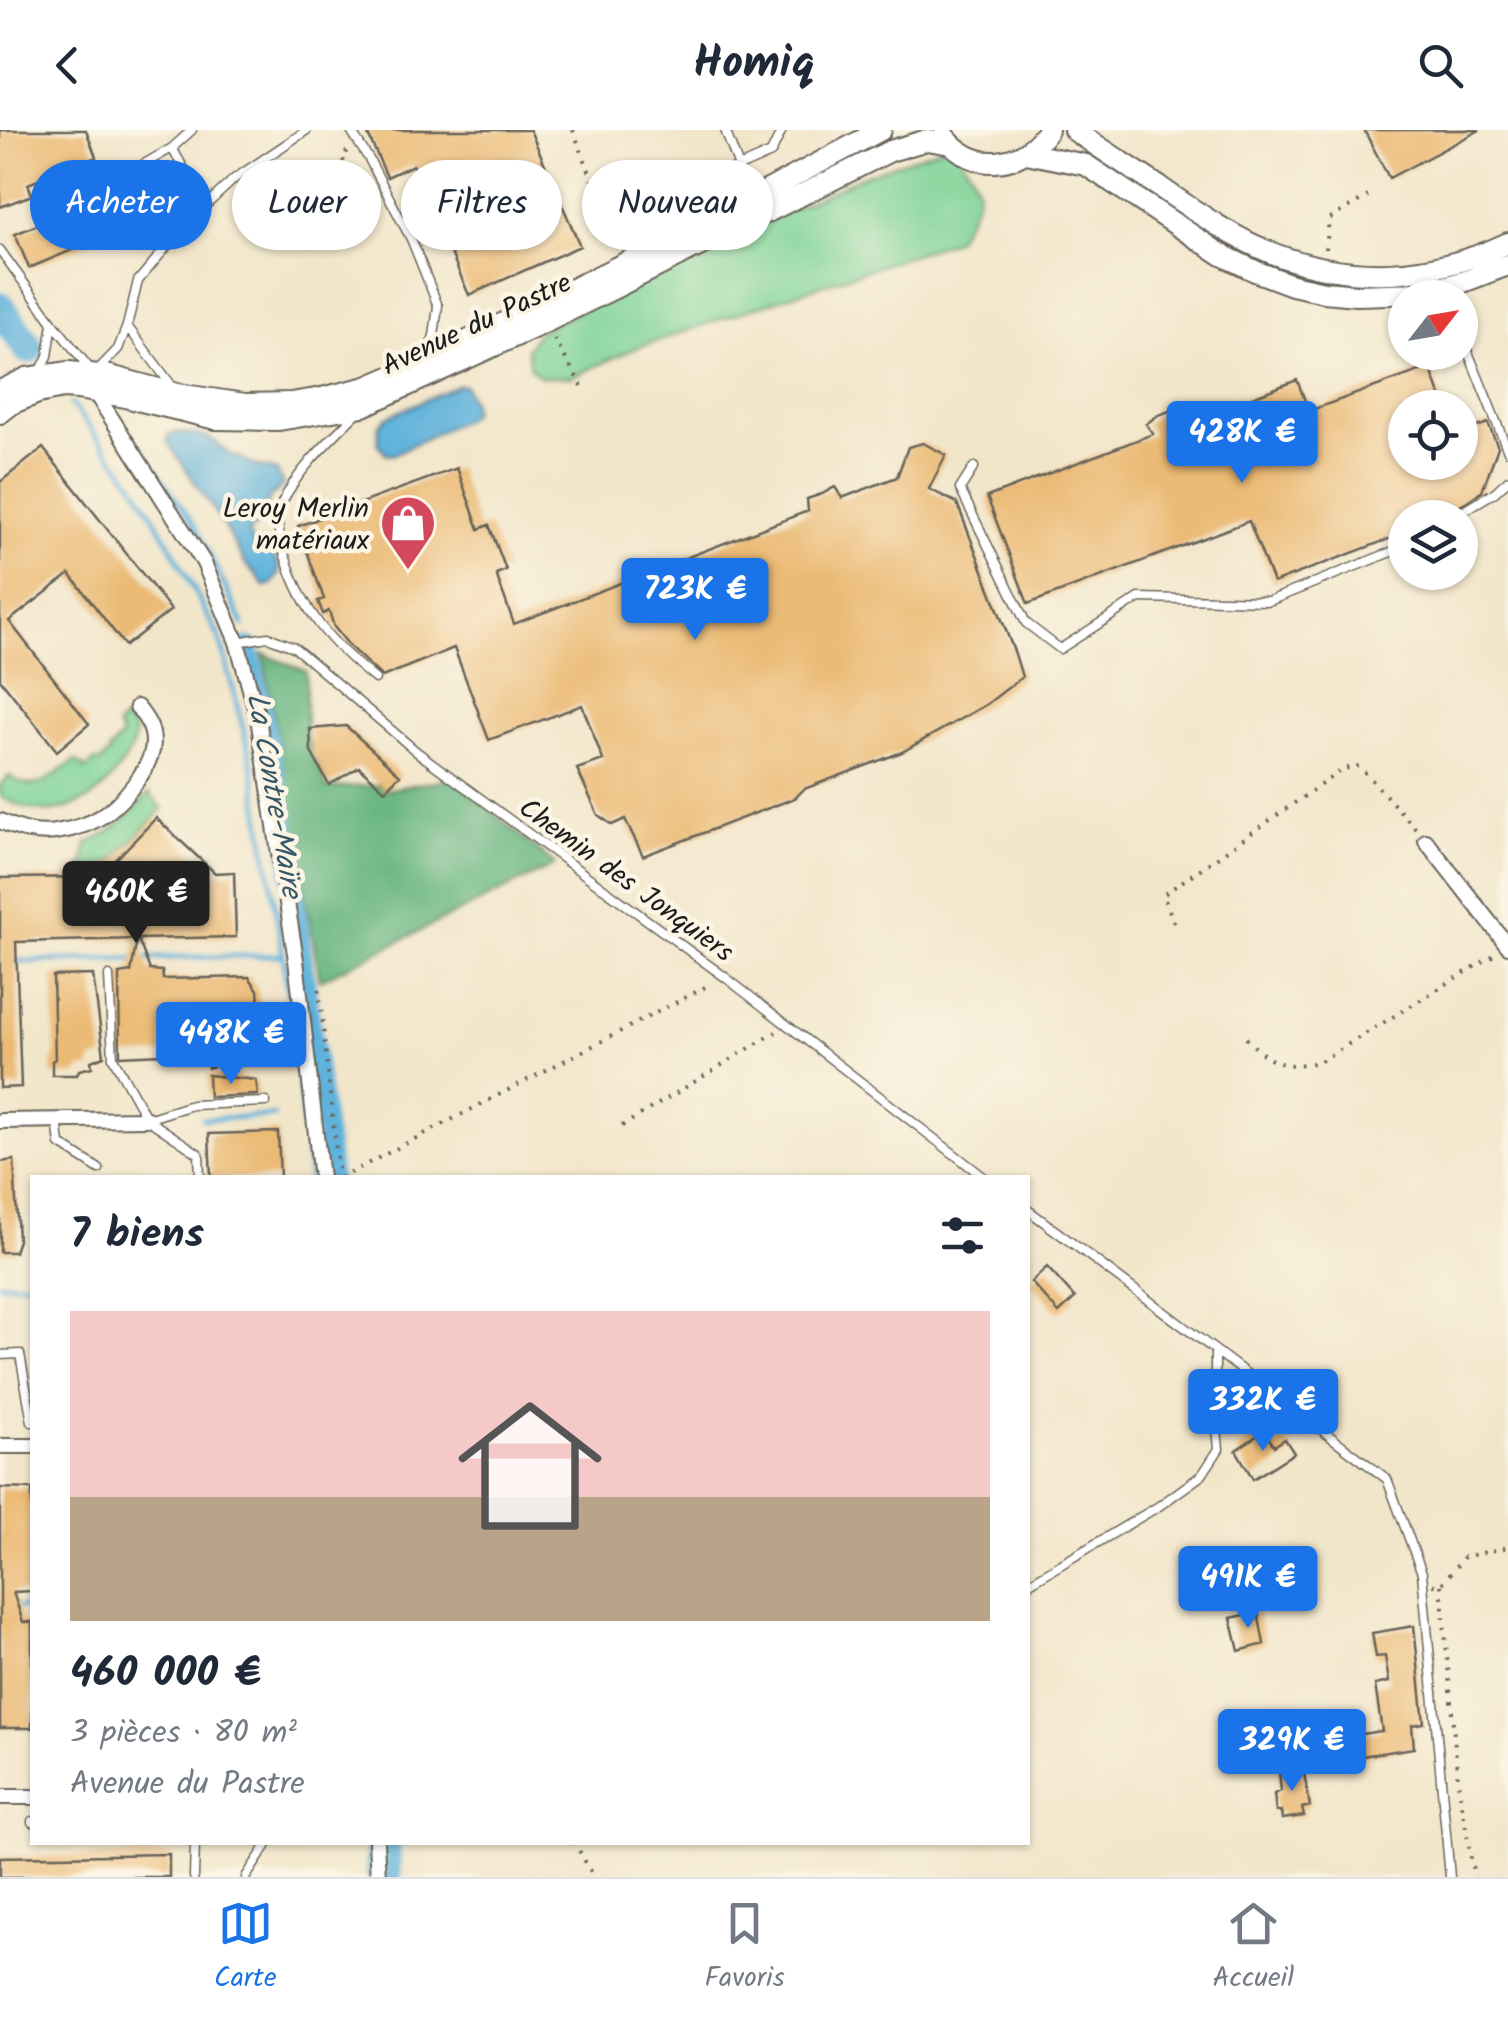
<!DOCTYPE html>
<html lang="fr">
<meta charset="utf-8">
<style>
:root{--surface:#fff;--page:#f2f2f3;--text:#1f2937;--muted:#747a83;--line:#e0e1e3;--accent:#1a73e8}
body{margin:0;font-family:Kalam,sans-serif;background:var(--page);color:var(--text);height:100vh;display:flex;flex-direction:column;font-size:38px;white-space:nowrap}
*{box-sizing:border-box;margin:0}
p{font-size:32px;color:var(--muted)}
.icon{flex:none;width:55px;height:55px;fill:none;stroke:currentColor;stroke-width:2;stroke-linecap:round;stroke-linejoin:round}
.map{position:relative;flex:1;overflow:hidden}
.details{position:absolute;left:30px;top:1045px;width:1000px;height:670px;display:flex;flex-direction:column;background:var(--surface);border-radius:0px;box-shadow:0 2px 8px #0004}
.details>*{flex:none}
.hud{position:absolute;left:30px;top:30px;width:1000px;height:90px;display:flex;gap:20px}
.needle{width:65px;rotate:59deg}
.controls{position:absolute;left:1388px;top:150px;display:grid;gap:20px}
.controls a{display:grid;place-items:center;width:90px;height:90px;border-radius:50%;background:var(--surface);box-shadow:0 2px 8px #0004;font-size:50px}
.price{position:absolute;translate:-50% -85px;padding:0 22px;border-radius:10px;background:var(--accent);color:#fff;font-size:32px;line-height:65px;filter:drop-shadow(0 2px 5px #0008)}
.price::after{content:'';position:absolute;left:50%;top:60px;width:30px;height:22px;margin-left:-15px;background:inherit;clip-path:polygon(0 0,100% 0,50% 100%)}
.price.on{background:#222;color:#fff}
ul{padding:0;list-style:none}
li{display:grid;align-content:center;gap:20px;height:530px;padding:0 40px}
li+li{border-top:2px solid var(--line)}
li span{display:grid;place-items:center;height:310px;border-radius:0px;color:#555}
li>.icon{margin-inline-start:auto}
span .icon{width:180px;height:180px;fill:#fffc;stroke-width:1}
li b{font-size:42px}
h2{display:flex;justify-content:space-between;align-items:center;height:120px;padding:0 40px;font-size:42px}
.tag{padding:0 35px;border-radius:45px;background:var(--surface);box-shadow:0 2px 8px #0004;font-size:35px;line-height:90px}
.tag.on{background:var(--accent);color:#fff}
header{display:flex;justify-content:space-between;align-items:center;height:130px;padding:0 40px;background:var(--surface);font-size:45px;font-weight:700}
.tabs{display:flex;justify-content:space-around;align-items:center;height:140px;border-top:2px solid var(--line);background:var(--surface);font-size:28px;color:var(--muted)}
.tabs a{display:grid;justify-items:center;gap:5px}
.tabs .on{color:var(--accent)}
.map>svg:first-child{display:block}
.green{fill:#7dd397;stroke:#4c785a;stroke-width:2.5}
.forest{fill:#66b580;stroke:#41684e;stroke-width:2.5}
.water{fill:#5fb2db;stroke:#3e677c;stroke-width:2.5}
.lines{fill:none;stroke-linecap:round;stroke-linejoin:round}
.stream{stroke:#5fb2db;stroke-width:5}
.canal{stroke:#5fb2db;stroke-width:20}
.river{stroke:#5fb2db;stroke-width:32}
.building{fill:#ebba75}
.lane-casing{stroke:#676359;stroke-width:11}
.street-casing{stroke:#676359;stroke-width:18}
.secondary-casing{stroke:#676359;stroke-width:24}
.path{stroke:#676359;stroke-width:4;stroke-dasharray:2.5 8;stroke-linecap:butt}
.lane{stroke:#fff;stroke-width:8}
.street{stroke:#fff;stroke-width:14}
.secondary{stroke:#fff;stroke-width:20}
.labels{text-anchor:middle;stroke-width:9;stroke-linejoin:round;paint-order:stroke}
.street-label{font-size:28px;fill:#1c1c1c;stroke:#fcf5e5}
.poi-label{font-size:28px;fill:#1c1c1c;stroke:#fcf5e5;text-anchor:end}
.water-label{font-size:30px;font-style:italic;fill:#375868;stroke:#fcf5e5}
</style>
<header><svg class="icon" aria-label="back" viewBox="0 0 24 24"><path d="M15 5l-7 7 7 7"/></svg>Homiq<svg class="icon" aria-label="search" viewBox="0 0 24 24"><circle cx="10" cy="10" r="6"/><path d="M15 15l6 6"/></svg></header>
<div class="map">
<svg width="1508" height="1747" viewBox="0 0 1508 1747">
<rect width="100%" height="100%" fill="#fcf5e5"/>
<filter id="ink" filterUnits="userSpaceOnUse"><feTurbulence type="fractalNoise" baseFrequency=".01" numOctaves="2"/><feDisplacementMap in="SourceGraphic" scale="20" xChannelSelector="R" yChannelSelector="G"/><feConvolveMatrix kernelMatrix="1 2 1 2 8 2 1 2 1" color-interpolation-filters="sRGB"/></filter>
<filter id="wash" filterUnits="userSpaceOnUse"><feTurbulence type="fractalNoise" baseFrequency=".0048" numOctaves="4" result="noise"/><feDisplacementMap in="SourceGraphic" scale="40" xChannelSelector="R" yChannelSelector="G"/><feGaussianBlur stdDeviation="2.25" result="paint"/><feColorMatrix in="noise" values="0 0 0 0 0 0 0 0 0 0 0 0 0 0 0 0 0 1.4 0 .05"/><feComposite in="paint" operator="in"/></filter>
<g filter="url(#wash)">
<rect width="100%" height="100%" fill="#f2e6ca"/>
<path class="green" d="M 951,14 C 986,62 986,59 955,110 L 633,219 L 572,247 L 541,247 L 530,238 L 527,218 L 539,201 L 860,47 Z
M 125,588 C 126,589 133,599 134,601 C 139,618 106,659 92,667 C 83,673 65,679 54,681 C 36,683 16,675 0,667 L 0,655 L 10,646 C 38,668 51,644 76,631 L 86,639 L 95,631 L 99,633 L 110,623 L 109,621 L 122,606 L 117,596 Z
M 149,663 L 163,679 L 98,745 L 82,742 L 87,713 C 113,704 131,683 149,663 Z"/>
<path class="forest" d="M 263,524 L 306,541 L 306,607 L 327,658 L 380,655 L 385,660 L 452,648 L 555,735 L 320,850 Z"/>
<path class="water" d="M 458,255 L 465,256 L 472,275 L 472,283 L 465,289 L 392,325 L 386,324 L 378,313 L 379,295 L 387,287 Z
M 176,302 L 209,307 L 231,325 L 239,327 L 249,334 L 277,341 L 283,355 L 269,369 L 260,394 L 249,400 L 249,405 L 253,413 L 266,413 C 271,418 281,435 279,444 C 278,446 272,454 271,455 L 264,456 L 256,444 L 246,435 L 222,393 L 167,311 L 169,304 Z"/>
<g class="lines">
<path class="stream" d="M 71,274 L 134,354 L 168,411 L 220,509 L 252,633 L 285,838 L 310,1048
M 135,310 L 195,395 L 243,494
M 0,832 L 283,825
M 203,989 L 274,986
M 0,1153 L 32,1153
M 16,1477 L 32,1477
M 367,1712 L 369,1747"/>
<path class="canal" d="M 249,517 L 285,693 L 331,1048
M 390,1712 L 392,1747"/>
<path class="river" d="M 0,178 L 28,218"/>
</g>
<g id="blocks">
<path class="building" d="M 0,0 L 86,0 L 96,27 L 28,54 L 32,65 L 0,77 Z
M 366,0 L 530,0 L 580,116 L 469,165 L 413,35 L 387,47 Z
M 1364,0 L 1480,0 L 1389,48 Z
M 141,60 L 152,87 L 29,138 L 15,104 L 62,85 L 65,91 Z
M 1430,237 L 1445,278 L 1405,278 L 1405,332 L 1460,332 L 1460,303 L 1488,293 L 1498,317 L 1482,361 L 1445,386 L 1405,388 L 1405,403 L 1273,453 L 1249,391 L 1028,474 L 987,367 L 1153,304 L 1146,294 L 1158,285 L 1192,273 L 1197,288 L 1297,250 L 1309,281 Z
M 923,313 L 946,325 L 929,359 L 957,373 L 1015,524 L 1022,547 L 987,574 L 902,622 L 804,659 L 795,668 L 643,726 L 625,689 L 612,695 L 598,685 L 577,639 L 603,630 L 582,575 L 489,610 L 454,518 L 382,547 L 351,518 L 334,497 L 329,481 L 323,484 L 318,471 L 324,469 L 298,396 L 457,338 L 479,399 L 489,395 L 506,440 L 496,444 L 514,494 L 808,381 L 807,369 L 822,364 L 835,357 L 842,368 L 897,347 L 908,317 Z
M 43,318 L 171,480 L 125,516 L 70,444 L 9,491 L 89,594 L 57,621 L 0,549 L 0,352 Z
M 346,596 L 400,645 L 385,660 L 359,637 L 329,655 L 311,622 L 310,599 Z
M 156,688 L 215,743 L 234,742 L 236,807 L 138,809 L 150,840 L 162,841 L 163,849 L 249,847 L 258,860 L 260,885 L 269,886 L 269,901 L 258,902 L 258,924 L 208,938 L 205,890 L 176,890 L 176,898 L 163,897 L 163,924 L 120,926 L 119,844 L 131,842 L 137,809 L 16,812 L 21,957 L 0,958 L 0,748 L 99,747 Z
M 93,845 L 104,926 L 91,931 L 92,937 L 79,940 L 77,945 L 52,945 L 52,931 L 55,929 L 53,846 Z
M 208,945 L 256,950 L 258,965 L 209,967 Z
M 278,1002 L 280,1048 L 211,1048 L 209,1004 Z
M 14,1030 L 18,1110 L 14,1122 L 0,1122 L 0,1032 Z
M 1047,1137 L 1075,1168 L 1059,1183 L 1031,1152 Z
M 1264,1301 L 1274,1316 L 1285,1309 L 1294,1323 L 1253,1349 L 1236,1320 Z
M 0,1358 L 32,1359 L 32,1461 L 13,1462 L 23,1492 L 32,1492 L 32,1598 L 0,1598 Z
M 1258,1482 L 1264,1514 L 1239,1521 L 1231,1488 Z
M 1414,1496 L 1424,1593 L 1412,1595 L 1414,1618 L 1329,1631 L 1326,1609 L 1382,1601 L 1375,1555 L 1389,1552 L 1385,1526 L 1376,1527 L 1372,1503 Z
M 1303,1638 L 1310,1676 L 1302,1678 L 1304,1686 L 1282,1689 L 1281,1681 L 1276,1682 L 1274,1664 L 1281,1661 L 1279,1641 Z
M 169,1724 L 169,1747 L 0,1747 L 0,1727 Z"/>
</g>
</g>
<g filter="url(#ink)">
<use href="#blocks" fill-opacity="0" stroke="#676359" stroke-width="2.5"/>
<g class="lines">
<g class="lane-casing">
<path id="lane" d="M 350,0 L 369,29 L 412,111 L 438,176 L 434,206 L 426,227
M 725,0 L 739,37 L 771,23 L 782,0
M 172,18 L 192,0
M 651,40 L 699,92
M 655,49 C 663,69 669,86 669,107
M 674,65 L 739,37
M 43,78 L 123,46 L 172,18 L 196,60 L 207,74
M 722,79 L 739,37
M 0,120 L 53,193 L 94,244 L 118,219 L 127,196 L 138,151 L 184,96 L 234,49 L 307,0
M 127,196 L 172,256
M 1460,202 L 1508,321
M 40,242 L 48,226 L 53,193
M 357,283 C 331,309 298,339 282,373 C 274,390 280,409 285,426 C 303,482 330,513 375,549
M 974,337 L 960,359 L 1026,493 L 1060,519 L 1139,468 L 1269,471 L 1391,422 L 1405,415
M 1452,388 L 1495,362 L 1508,350
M 237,512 L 268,507 L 294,517 L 417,622 L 725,847 L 985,1048
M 109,846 L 113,928 L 147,989 L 199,1024 L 200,1048
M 147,989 L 192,975 L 266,972
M 57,990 L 60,1014 L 99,1039
M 1028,1080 L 1387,1349 L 1422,1443 L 1450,1747
M 0,1225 L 20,1224 L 32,1292
M 1028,1454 L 1159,1376 L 1202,1345 L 1219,1319 L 1215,1277 L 1215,1220
M 32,1692 L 32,1691
M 194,1747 L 195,1712
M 246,1747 L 269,1712"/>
</g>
<g class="street-casing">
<path id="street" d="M 94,261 L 204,433 L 237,512 L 258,588 L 296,830 L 321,1048
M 0,691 C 20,700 39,706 61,701 C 73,699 89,694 99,688 C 120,675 153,638 153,612 C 153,598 146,588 137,577
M 1426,711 L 1508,816
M 0,991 L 147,989
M 0,1316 L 32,1316
M 0,1667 L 32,1667
M 376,1712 L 378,1747"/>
</g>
<g class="secondary-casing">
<path id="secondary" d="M 1074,0 C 1101,19 1130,37 1158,56 C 1193,80 1236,110 1277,125 C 1355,153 1433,148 1508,113
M 944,6 C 975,44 1021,39 1048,0
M 1026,23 L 1086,35 L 1222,125 L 1255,141 L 1292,155 L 1324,162 L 1357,165 L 1421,163 L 1463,152 L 1508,135
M 0,261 L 27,248 L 69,242 L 110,246 L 177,264 L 245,274 L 291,273 L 322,268 L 367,257 L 425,232 L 702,95 L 881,0
M 0,283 L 13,273 L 38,263 L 63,258 L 77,259 L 125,267 L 216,289 L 279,290 L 363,276 L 544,193 L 890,21 L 927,10 L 951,14"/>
</g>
<path class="path" d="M 573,0 L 603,76
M 347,21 L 342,27 L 363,80
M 1326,119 L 1329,89 L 1368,66
M 554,209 L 582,256
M 1174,792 L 1163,765 L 1343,639 L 1359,636 L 1417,700
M 319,859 L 339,1048
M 1246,908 C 1273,936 1282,938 1319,932 L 1494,825
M 622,996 L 776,902
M 340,1048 L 711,854
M 1433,1455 L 1441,1455 L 1464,1427 L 1508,1417
M 1441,1455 L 1458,1652 L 1474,1747
M 574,1712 L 594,1747"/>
<use href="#lane" class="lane"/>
<use href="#street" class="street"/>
<use href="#secondary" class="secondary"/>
</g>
</g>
<defs>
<g id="shop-pin" transform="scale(2.875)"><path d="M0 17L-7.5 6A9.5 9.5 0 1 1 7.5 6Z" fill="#d1495b" stroke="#fcf5e5"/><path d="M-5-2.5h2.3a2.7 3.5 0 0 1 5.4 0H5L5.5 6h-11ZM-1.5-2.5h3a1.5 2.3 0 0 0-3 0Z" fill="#fff"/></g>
</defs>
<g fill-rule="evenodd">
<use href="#shop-pin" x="408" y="393"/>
</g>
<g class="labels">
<g class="street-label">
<text transform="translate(476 193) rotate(-25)" y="10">Avenue du Pastre</text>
<text transform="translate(627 749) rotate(36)" y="10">Chemin des Jonquiers</text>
</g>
<g class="poi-label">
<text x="369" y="387">Leroy Merlin<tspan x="369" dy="32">matériaux</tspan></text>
</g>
<g class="water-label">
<text transform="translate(275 665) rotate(80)" y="10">La Contre-Maïre</text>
</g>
</g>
</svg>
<div class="controls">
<a><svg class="needle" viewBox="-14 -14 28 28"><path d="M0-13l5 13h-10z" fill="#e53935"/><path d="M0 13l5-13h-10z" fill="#747a83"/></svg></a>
<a><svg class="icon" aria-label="locate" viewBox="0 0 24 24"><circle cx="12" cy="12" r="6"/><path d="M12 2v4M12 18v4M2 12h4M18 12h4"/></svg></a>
<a><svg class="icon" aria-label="layers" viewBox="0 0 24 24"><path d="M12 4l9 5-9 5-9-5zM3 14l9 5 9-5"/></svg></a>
</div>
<b class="price" style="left:1242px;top:356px">428K €</b>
<b class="price" style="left:695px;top:513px">723K €</b>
<b class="price on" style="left:136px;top:816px">460K €</b>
<b class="price" style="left:231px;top:957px">448K €</b>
<b class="price" style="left:1263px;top:1324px">332K €</b>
<b class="price" style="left:1248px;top:1501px">491K €</b>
<b class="price" style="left:1292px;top:1664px">329K €</b>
<div class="hud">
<a class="tag on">Acheter</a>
<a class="tag">Louer</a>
<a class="tag">Filtres</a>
<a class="tag">Nouveau</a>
</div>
<section class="details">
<h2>7 biens<svg class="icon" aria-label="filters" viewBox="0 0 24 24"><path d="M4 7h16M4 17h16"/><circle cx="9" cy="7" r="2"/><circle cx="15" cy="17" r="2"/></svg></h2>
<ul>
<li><span style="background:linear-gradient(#f6c9c9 60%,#b9a48a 0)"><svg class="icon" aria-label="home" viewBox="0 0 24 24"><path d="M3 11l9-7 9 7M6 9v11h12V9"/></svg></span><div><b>460 000 €</b><p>3 pièces · 80 m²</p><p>Avenue du Pastre</p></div></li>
</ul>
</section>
</div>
<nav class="tabs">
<a class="on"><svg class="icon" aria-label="map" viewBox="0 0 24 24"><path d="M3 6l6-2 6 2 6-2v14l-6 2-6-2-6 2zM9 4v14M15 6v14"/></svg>Carte</a>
<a><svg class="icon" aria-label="saved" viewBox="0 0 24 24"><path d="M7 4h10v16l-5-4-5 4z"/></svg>Favoris</a>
<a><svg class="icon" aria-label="home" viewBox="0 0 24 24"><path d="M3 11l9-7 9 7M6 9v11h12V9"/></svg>Accueil</a>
</nav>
